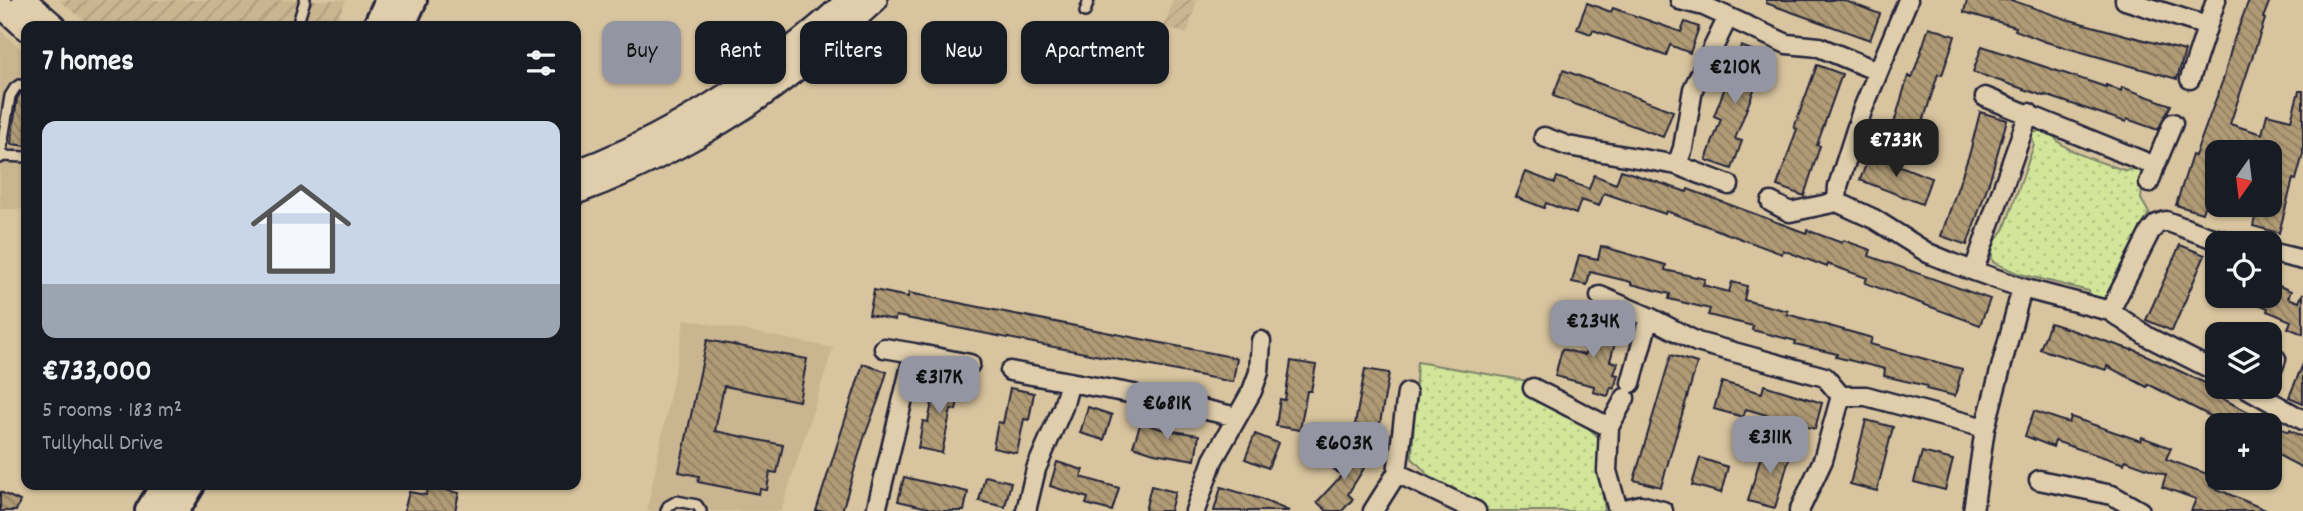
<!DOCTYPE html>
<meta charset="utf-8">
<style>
:root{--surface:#171b24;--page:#242831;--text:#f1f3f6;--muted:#9ea1a6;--accent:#9495a2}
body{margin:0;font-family:Dekko,sans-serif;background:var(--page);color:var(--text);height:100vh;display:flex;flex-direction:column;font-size:26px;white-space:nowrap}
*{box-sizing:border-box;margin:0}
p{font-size:23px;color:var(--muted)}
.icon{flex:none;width:38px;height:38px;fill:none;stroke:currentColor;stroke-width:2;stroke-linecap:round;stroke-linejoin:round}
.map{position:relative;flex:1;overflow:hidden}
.details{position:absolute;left:21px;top:21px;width:560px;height:469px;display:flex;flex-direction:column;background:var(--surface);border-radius:14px;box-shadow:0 2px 5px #0004}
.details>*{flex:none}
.hud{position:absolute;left:602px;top:21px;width:665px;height:63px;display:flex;gap:14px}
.needle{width:46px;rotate:194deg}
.tools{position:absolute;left:2205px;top:140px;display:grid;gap:14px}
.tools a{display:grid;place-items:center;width:77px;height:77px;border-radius:14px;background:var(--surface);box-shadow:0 2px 5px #0004;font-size:35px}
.price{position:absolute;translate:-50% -60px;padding:0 16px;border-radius:14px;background:var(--accent);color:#111;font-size:23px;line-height:46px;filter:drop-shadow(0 2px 4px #0008)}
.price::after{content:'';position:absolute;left:50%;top:42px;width:21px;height:16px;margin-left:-10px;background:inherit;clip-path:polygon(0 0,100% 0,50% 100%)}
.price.selected{background:#222;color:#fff}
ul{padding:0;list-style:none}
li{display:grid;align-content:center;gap:14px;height:371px;padding:0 21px}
li span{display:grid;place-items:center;height:217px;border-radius:14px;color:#555}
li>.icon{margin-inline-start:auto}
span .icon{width:126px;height:126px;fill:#fffc;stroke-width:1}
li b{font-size:30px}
h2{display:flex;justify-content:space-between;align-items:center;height:84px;padding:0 21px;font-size:30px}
.tag{padding:0 24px;border-radius:14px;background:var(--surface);box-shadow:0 2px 5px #0004;font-size:24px;line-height:63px}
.tag.selected{background:var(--accent);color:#111}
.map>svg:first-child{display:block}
.built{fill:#c9b590}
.industrial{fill:url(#industrial-furrows)}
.grass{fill:url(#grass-dots);stroke:#7a846a;stroke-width:2}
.building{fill:url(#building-back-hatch);stroke:#22223b;stroke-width:2}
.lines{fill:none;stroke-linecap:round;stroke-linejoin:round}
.service-casing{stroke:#22223b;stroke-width:14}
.minor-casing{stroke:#22223b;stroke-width:23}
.tertiary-casing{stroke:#22223b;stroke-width:28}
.secondary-casing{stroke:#22223b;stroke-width:32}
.service{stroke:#dfcdab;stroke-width:9}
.minor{stroke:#dfcdab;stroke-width:18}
.tertiary{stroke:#dfcdab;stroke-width:23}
.secondary{stroke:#dfcdab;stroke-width:26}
</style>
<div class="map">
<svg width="2303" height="511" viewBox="0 0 2303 511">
<defs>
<pattern id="industrial-furrows" width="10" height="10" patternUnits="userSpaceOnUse" patternTransform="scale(1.75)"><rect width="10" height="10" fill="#c9b590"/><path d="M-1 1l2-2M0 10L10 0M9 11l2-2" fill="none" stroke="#ac9b7d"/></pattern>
<pattern id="grass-dots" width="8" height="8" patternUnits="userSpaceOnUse" patternTransform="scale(1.75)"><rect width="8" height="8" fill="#d2e599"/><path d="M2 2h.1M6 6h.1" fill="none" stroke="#b4c485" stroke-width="1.8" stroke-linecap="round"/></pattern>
<pattern id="building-back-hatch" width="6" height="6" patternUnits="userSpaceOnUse" patternTransform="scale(1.75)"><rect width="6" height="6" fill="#b09b75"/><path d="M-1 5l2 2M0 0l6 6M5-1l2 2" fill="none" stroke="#8f7e61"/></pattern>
</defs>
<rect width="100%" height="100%" fill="#d8c49e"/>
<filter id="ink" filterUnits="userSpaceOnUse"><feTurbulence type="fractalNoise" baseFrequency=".0143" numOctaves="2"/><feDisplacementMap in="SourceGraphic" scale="14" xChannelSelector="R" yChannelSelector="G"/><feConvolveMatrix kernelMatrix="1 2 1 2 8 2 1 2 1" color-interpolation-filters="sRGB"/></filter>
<g filter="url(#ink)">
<path class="built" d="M 0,30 L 26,53 L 26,209 L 0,209 Z
M 685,319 L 833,348 L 781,511 L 647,511 Z"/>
<path class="industrial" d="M 59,0 L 346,0 L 334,26 L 91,26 Z
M 1173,0 L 1197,0 L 1187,34 L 1164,27 Z"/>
<path class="grass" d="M 2044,129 C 2053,132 2053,138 2060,143 C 2075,155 2109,165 2127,171 L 2134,168 L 2144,172 L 2141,199 L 2149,213 L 2113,280 L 2117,285 L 2109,297 L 2100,301 L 2090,297 L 2089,291 L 2017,273 L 1993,262 C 1989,249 1995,239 2004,230 L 2034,145 L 2031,134 Z
M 1417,362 L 1545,384 L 1543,399 L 1575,415 L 1601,440 L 1600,478 L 1605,511 L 1487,511 L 1476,503 L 1438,485 L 1412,458 Z"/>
<path class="building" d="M 1766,0 L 1843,0 L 1880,14 L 1870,40 L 1766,3 Z
M 1967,0 L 2011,0 L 2066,19 L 2185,51 L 2177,79 L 2046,42 L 2015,30 L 2016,27 L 1964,12 Z
M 2249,0 L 2270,0 L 2263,18 L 2265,19 L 2230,124 L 2262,134 L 2267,114 L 2291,120 L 2299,91 L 2303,91 L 2303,154 L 2296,180 L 2293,179 L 2279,233 L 2253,226 L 2258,205 L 2270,205 L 2270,152 L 2217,152 L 2217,167 L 2202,213 L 2176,205 L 2192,155 L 2195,156 L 2224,77 L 2233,42 Z
M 1587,3 L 1611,12 L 1613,8 L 1681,32 L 1685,22 L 1699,27 L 1690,53 L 1670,45 L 1666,56 L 1593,30 L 1591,34 L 1577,29 Z
M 1929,27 L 1955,36 L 1942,75 L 1938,74 L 1918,138 L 1892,130 L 1908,76 L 1912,78 Z
M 1741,46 L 1767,56 L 1735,139 L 1742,141 L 1732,169 L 1706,160 L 1721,119 L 1714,116 Z
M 1982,46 L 2106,87 L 2106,85 L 2121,91 L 2122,87 L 2171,105 L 2158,130 L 2127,119 L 2126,122 L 2045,95 L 2044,96 L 1973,72 Z
M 1817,65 L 1842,74 L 1817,145 L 1820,146 L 1804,196 L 1777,186 L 1797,129 L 1794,128 Z
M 1563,70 L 1673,111 L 1663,137 L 1553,96 Z
M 20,93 L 26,94 L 26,146 L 11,144 L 17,99 Z
M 1980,112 L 2007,120 L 1990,179 L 1967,245 L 1941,236 L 1970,152 Z
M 1870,154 L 1931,178 L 1922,204 L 1860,180 Z
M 1621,170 L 1687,192 L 1688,189 L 1806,233 L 1807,230 L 1842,243 L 1843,240 L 1871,250 L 1869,256 L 1990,299 L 1980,325 L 1865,283 L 1867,278 L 1828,264 L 1827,267 L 1783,250 L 1782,254 L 1666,211 L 1665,214 L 1604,193 L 1599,206 L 1581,200 L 1576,214 L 1546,203 L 1544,208 L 1516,197 L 1526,172 L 1555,183 L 1557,177 L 1589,189 L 1594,175 L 1616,184 Z
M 2180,245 L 2205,255 L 2172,331 L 2146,320 Z
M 1601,246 L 1666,265 L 1665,270 L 1705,279 L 1703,285 L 1729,292 L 1732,282 L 1747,286 L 1744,300 L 1788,311 L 1787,314 L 1872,338 L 1870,344 L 1962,369 L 1955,396 L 1926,389 L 1927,386 L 1884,376 L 1885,369 L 1836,357 L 1837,354 L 1795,344 L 1796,341 L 1752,330 L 1753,326 L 1708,315 L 1710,309 L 1669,299 L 1670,294 L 1631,284 L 1631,282 L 1590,272 L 1587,285 L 1572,282 L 1579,255 L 1598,259 Z
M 2277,285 L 2291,291 L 2288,298 L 2299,302 L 2303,293 L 2303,334 L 2288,328 L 2291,321 L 2267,311 L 2268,308 L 2240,296 L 2273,296 Z
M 874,290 L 908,297 L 909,293 L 1237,358 L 1233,382 L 896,316 L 895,320 L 869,315 Z
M 1594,318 L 1620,325 L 1610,361 L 1618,363 L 1614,374 L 1618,375 L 1614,389 L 1611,387 L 1608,396 L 1593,392 L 1594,386 L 1555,376 L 1562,349 L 1585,355 Z
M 2050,323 L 2132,350 L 2133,349 L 2222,391 L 2219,397 L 2288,432 L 2289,430 L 2303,437 L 2303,468 L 2270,451 L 2270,425 L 2212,425 L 2216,419 L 2148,384 L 2147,387 L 2107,366 L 2106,370 L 2040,349 Z
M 707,340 L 807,359 L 799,401 L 724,386 L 715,431 L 783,445 L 777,473 L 770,472 L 767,490 L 760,489 L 759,494 L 698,482 L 699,476 L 679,472 Z
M 1671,355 L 1697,363 L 1661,487 L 1634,480 Z
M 1291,361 L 1316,365 L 1311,391 L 1307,391 L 1300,430 L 1276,426 L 1280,399 L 1285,400 Z
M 863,364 L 887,372 L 879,398 L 864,438 L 842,511 L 816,511 Z
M 2303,364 L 2303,403 L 2289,397 Z
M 1365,369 L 1389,373 L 1377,440 L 1353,436 Z
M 937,379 L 961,384 L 956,410 L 951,409 L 942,453 L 918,448 L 923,421 L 928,422 Z
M 1722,382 L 1762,393 L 1764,385 L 1822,403 L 1815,429 L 1746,409 L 1743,417 L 1714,409 Z
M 1010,388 L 1034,393 L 1029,420 L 1024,419 L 1017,453 L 993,448 L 998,422 L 1003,423 Z
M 1088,407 L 1112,415 L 1104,440 L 1080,433 Z
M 2034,411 L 2069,423 L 2071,417 L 2141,441 L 2142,437 L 2171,448 L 2166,459 L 2213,476 L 2210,486 L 2268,511 L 2191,511 L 2196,499 L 2162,487 L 2166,475 L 2125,460 L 2124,464 L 2055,441 L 2053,447 L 2025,436 Z
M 1866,420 L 1893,427 L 1877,491 L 1850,484 Z
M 1141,422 L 1161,429 L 1199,435 L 1195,460 L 1154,453 L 1133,446 Z
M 1255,434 L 1278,443 L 1268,468 L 1245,459 Z
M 1764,445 L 1791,452 L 1775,508 L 1748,501 Z
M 1348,447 L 1369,460 L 1348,494 L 1353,499 L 1342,511 L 1327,511 L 1317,502 L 1342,475 L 1334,470 Z
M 1922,452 L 1953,460 L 1945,490 L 1914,482 Z
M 1700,458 L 1728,467 L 1721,493 L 1692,485 Z
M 1057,462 L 1083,470 L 1081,477 L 1119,488 L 1112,511 L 1086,504 L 1088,498 L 1050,486 Z
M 985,476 L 1011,482 L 1005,507 L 979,501 Z
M 904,477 L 968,492 L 964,511 L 941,511 L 898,501 Z
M 428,486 L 459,493 L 455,511 L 404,511 L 409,492 L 426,495 Z
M 1151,486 L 1175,492 L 1170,511 L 1145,511 Z
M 1221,487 L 1258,498 L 1289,511 L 1214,511 Z
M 0,492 L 20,501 L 16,511 L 0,511 Z"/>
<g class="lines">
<g class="service-casing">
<path id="service" d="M 1085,12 L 1089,0
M 297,26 L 305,0
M 2,156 L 26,157
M 0,158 L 10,96 L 15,88 L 19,85 L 26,87
M 666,511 L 668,506 L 677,501 L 697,505 L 701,511"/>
</g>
<g class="minor-casing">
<path id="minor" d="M 1680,0 L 1704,6 L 1787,44 L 1819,47 L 1877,71
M 2125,0 L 2207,26
M 2190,79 L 2216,0
M 1985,97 L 2155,166 L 2173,123
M 1544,137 L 1568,146 L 1677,165 L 1729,185
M 1677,165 L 1683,148 L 1693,89 L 1728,17
M 2149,183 L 2155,166
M 1771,202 L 1790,212 L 1837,202 L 1874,219 L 1928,253 L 1957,265 L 2022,288 L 2110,311 L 2150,232 L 2157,224 L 2166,221 L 2209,237 L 2233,243
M 1837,202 L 1838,186 L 1862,111 L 1908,0
M 2270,252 L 2303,260
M 1974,270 L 2029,113
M 1600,296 L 1649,317 L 1697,342 L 1825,377 L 1841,396
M 2110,311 L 2148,337 L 2217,372
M 914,353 L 970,364
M 1010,371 L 1134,394
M 2270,375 L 2276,359
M 1631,383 L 1649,317
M 2245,387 L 2303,420
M 1533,388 L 1609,427 L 1607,471 L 1618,510
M 1153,398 L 1237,417
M 1609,427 L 1625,398
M 1397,473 L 1476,511
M 2039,480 L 2112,495 L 2140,511
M 876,511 L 914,353 L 884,348
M 1026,511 L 1036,469 L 1063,407 L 1070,382
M 1195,511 L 1213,460 L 1252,391 L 1259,372 L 1261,341
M 1373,511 L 1397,473 L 1407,393
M 1618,511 L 1641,505 L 1663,511
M 1799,511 L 1823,460 L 1841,396 L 1866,396 L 1985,428
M 1973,511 L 1985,428 L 2022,288"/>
</g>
<g class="tertiary-casing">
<path id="tertiary" d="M 24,0 L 54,26
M 0,4 L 26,28
M 576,172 C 678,134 769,73 849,0
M 576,192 C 640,169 718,128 773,87 C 809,60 842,30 875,0"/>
</g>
<g class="secondary-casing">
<path id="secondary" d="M 377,26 L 389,0
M 401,26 L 413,0
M 149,511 L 165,485
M 175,511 L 191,485"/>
</g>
<use href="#service" class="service"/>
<use href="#minor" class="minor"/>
<use href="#tertiary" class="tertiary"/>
<use href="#secondary" class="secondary"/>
</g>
</g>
</svg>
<div class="tools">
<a><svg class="needle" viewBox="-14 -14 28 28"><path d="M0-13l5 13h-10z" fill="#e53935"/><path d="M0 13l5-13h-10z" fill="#9ea1a6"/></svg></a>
<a><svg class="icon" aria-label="locate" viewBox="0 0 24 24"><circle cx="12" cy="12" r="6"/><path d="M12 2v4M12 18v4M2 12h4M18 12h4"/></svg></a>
<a><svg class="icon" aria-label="layers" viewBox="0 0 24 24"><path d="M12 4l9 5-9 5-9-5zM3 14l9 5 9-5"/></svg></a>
<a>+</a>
</div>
<b class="price" style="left:1735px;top:106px">€210K</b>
<b class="price selected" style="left:1896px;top:179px">€733K</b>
<b class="price" style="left:1593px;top:360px">€234K</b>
<b class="price" style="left:939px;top:416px">€317K</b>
<b class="price" style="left:1167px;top:442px">€681K</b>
<b class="price" style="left:1770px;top:476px">€311K</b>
<b class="price" style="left:1344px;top:482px">€603K</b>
<div class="hud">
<a class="tag selected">Buy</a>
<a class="tag">Rent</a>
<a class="tag">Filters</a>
<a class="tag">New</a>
<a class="tag">Apartment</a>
</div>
<section class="details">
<h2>7 homes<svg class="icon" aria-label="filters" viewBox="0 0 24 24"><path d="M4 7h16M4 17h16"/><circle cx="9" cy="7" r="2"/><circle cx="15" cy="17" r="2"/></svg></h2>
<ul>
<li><span style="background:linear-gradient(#c9d6e8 75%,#9aa5b1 0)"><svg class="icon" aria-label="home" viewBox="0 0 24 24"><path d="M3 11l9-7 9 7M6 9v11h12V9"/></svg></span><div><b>€733,000</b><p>5 rooms · 183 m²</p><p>Tullyhall Drive</p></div></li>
</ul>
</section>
</div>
